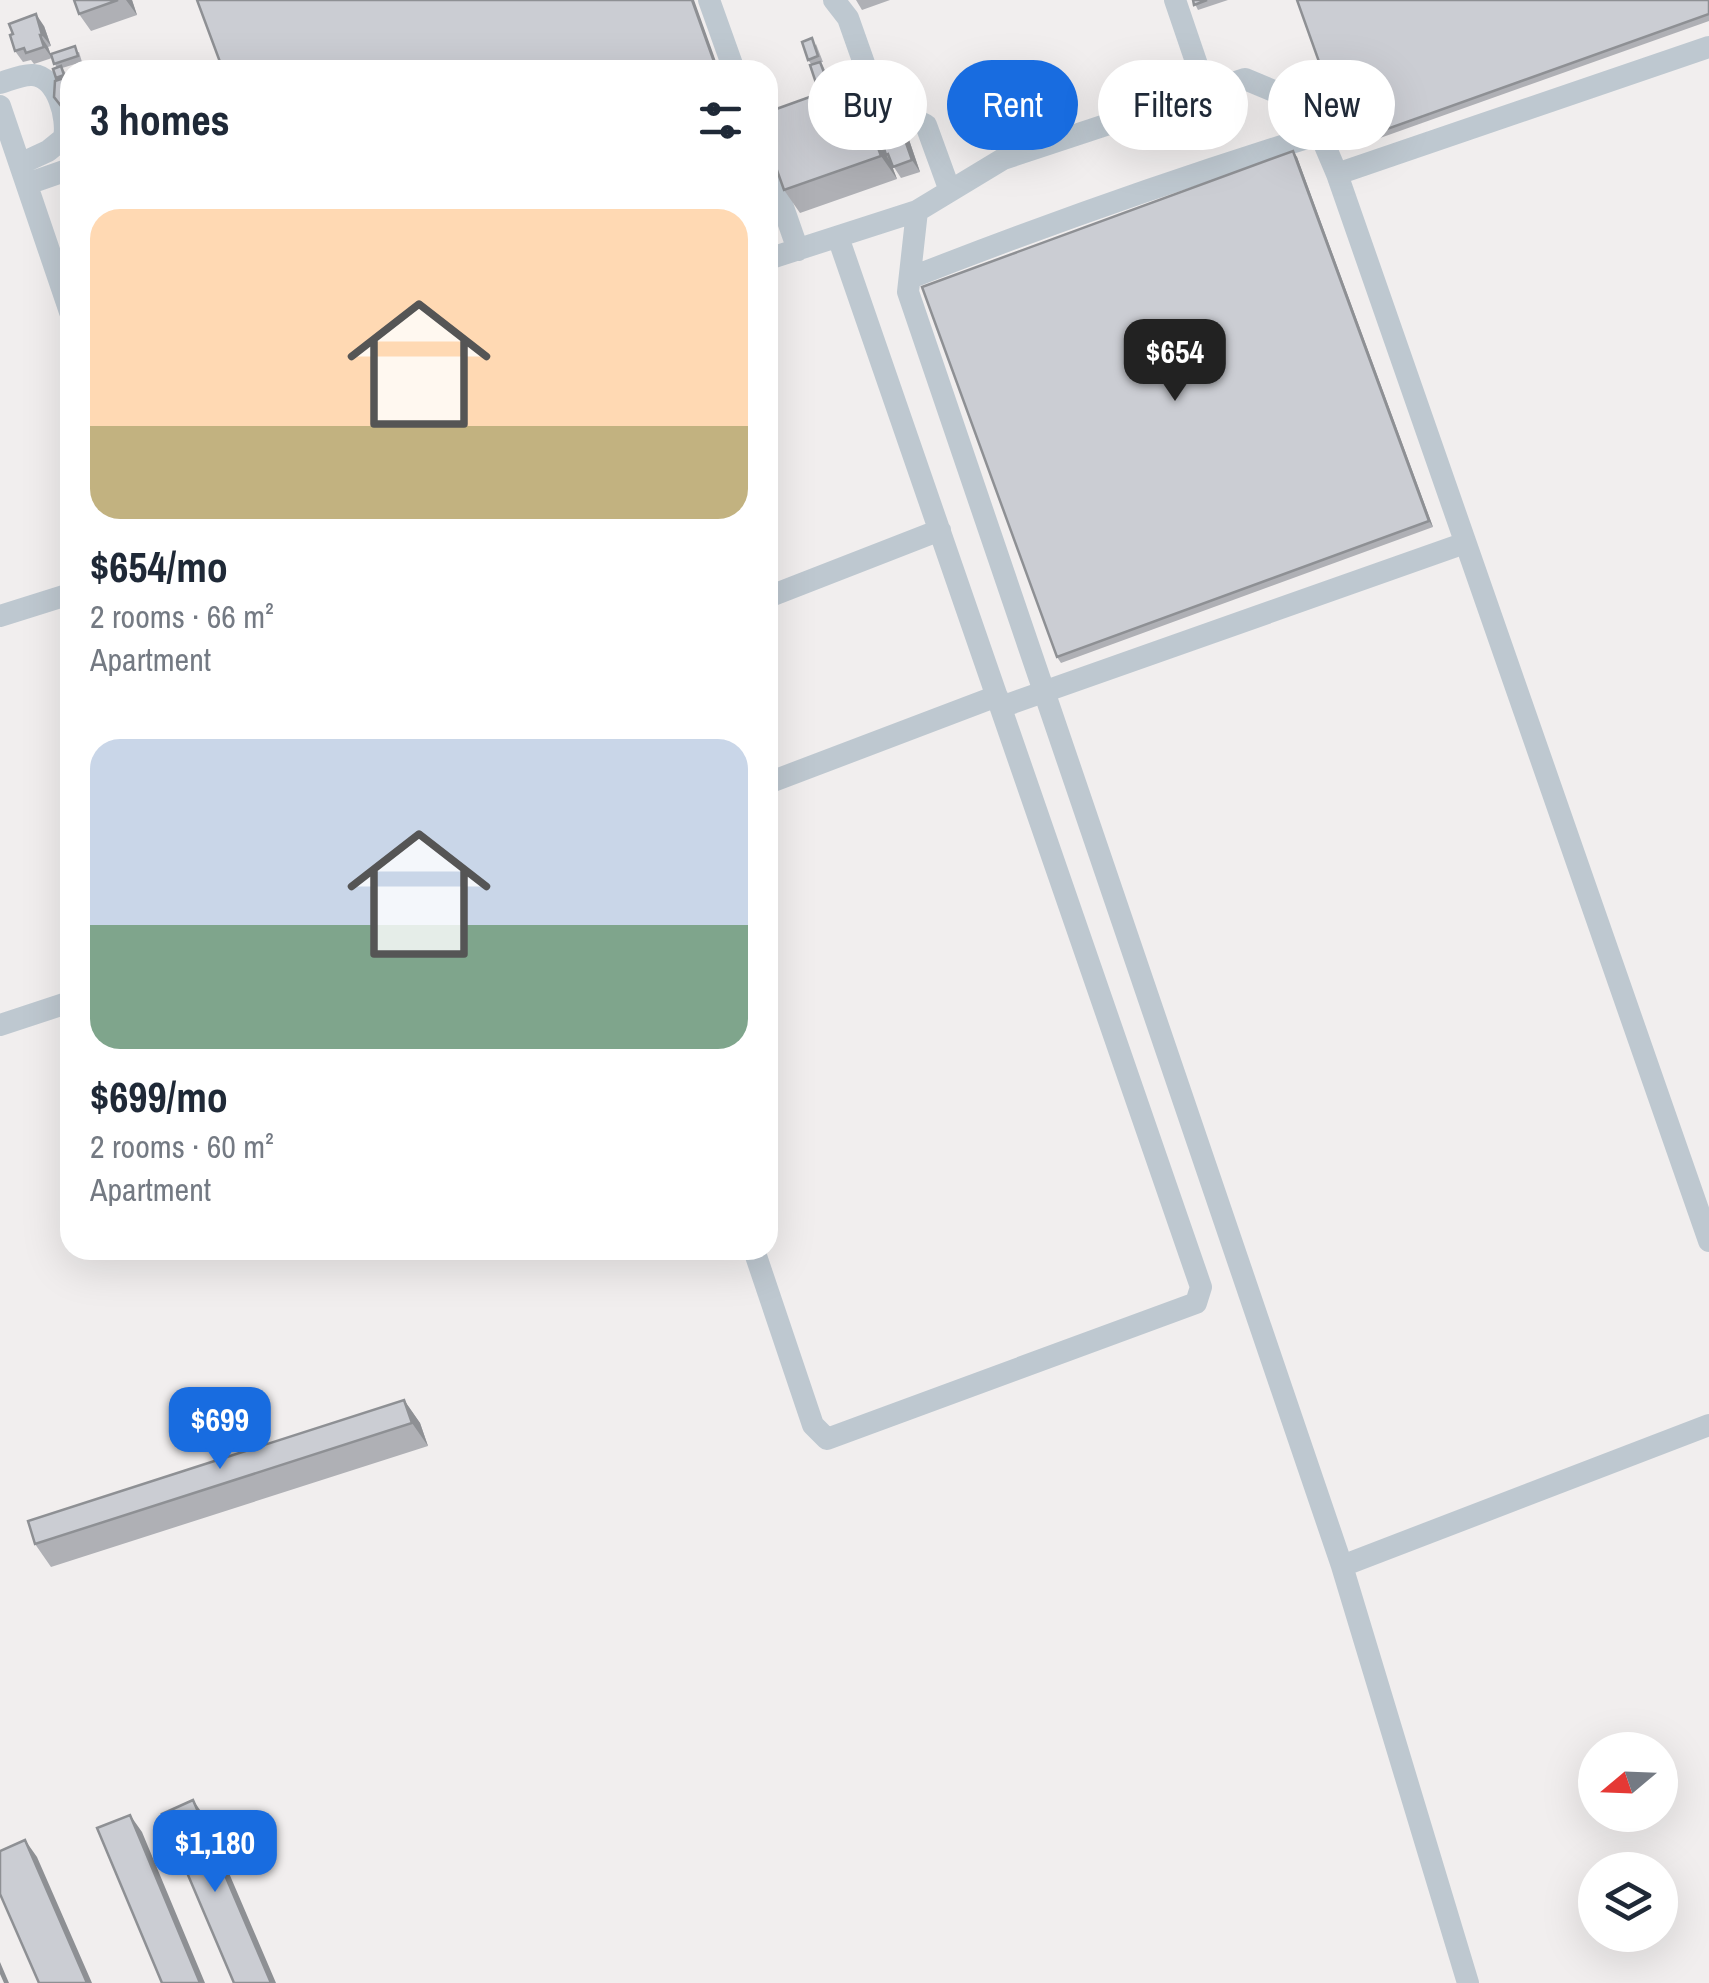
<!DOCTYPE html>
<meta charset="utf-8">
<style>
:root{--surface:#fff;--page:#f6f6f7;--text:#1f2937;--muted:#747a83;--accent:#186ce0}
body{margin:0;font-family:"Archivo Narrow",sans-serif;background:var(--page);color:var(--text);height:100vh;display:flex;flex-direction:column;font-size:38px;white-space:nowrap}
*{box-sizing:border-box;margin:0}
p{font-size:32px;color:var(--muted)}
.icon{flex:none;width:55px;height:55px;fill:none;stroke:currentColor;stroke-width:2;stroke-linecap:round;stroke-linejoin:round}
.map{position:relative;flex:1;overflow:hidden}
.drawer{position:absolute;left:60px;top:60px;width:718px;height:1200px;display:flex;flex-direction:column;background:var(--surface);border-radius:30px;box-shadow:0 10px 40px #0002}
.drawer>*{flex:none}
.top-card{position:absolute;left:808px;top:60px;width:750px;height:90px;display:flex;gap:20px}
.needle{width:65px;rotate:251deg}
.tools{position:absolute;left:1578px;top:1732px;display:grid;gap:20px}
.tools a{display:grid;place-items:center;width:100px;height:100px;border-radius:50%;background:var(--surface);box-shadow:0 10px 40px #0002;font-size:50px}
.price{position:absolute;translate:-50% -85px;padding:0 22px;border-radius:20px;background:var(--accent);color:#fff;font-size:32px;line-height:65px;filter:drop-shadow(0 2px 5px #0008)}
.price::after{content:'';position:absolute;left:50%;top:60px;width:30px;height:22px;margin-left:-15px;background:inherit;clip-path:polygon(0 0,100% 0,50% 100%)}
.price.current{background:#222;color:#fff}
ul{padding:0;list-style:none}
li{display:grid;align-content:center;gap:20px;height:530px;padding:0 30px}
li span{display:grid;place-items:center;height:310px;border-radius:30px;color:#555}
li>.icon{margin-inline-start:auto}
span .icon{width:180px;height:180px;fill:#fffc;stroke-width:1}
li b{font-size:42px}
h2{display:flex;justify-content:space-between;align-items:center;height:120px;padding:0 30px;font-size:42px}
.tag{padding:0 35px;border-radius:45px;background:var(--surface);box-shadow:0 10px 40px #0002;font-size:35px;line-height:90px}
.tag.current{background:var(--accent);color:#fff}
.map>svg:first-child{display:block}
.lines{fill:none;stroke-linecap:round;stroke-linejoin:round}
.minor{stroke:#bec8d0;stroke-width:22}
.wall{fill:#afb0b5}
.shaded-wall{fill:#8e9094}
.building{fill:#cbcdd3;stroke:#8e9094;stroke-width:2.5}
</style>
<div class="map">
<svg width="1709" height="1983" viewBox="0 0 1709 1983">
<rect width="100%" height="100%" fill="#f1eeee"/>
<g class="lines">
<path class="minor" d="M 709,0 L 734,70
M 834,0 L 848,18 L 872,86 L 904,114 L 926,125 L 950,191
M 1175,0 L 1206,91
M 0,83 C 10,80 23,74 33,75 C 58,77 68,119 64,138 L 48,151 L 20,164
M 0,106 L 70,312
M 768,164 L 798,250
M 1337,174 L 1709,1241
M 27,184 L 70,169
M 917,211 L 908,292 L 1342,1566 L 1468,1983
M 768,259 L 917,211 L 1003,159 L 1245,79 L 1293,99 L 1320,134 L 1337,174 L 1709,47
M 910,278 C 1045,225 1181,177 1320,134
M 768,597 L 940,530
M 0,616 L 70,594
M 1001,707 L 1465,543
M 768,783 L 997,696
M 0,1025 L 70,1002
M 754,1250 L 813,1425 L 827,1439 L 1196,1303 L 1201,1287 L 838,237
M 1342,1566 L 1709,1425"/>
</g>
<path class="wall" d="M 74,0 L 132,0 L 137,15 L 91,31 L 79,14 Z
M 856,0 L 890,0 L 862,10 Z
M 1193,0 L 1228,0 L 1198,10 Z
M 1709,0 L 1709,21 L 1352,148 L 1348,143 Z
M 44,26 L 51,46 L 48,47 L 52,58 L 79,52 L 82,62 L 62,68 L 68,76 L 70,76 L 70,119 L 54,97 L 57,80 L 56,78 L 57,68 L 52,58 L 34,64 L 31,60 L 23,62 L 15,51 Z
M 816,44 L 823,62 L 821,62 L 824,68 L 832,89 L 843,80 L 845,84 L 860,81 L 866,98 L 870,104 L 883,105 L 887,116 L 904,125 L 920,172 L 901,178 L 890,161 L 897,179 L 800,213 L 784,190 L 820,93 L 812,65 L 808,60 Z
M 1297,157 L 1433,527 L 1061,663 L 1057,657 Z
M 768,205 L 775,226 L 768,228 Z
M 404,1400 L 420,1423 L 428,1446 L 51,1567 L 35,1544 Z"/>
<path class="shaded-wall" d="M 126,0 L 132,0 L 137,15 Z
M 692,0 L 694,0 L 719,70 L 717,70 Z
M 36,14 L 44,26 L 51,46 L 42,35 Z
M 40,35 L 48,47 L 52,58 L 44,47 Z
M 856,75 L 870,104 L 888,154 L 886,155 L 890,161 L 897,179 L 881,156 L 854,81 Z
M 896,114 L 904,125 L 920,172 L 912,160 Z
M 1293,151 L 1297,157 L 1433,527 L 1429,521 Z
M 404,1400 L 420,1423 L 428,1446 L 412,1423 Z
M 193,1800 L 205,1817 L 276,1983 L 271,1983 Z
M 130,1815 L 142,1832 L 205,1983 L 200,1983 Z
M 25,1840 L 37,1857 L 92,1983 L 87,1983 Z
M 0,1962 L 9,1983 L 4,1983 L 0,1974 Z"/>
<path class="building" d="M 74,0 L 118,0 L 79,14 Z
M 197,0 L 692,0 L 717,70 L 223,70 Z
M 1193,0 L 1207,0 L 1194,5 Z
M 1297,0 L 1709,0 L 1709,14 L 1348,143 Z
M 36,14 L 42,35 L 40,35 L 44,47 L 26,53 L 24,48 L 15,51 L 10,35 L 13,34 L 9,24 Z
M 812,38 L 818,56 L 808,60 L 802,42 Z
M 75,46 L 78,56 L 54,64 L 51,54 Z
M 820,62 L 827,80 L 816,83 L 810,65 Z
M 61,66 L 64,75 L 56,78 L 53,69 Z
M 856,75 L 862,92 L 854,81 L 848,83 L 846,78 Z
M 70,76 L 70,109 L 65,111 L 54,97 L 55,81 Z
M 843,80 L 844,85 L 834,88 L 833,84 Z
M 854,81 L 881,156 L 784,190 L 768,145 L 768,112 Z
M 829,85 L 830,90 L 820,93 L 819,88 Z
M 879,99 L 885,117 L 876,120 L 877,124 L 870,102 Z
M 896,114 L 912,160 L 893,167 L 888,154 L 886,155 L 876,120 Z
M 1293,151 L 1429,521 L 1057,657 L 922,287 Z
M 404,1400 L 412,1423 L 35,1544 L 28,1521 Z
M 193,1800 L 271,1983 L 234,1983 L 162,1814 Z
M 130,1815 L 200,1983 L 162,1983 L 97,1828 Z
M 25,1840 L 87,1983 L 39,1983 L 0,1894 L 0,1851 Z"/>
</svg>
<div class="tools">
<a><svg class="needle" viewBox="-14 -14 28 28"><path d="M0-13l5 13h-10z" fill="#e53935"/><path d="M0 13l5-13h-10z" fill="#747a83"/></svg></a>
<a><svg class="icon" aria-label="layers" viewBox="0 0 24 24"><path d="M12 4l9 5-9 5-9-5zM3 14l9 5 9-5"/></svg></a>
</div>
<b class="price current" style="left:1175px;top:404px">$654</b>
<b class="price" style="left:220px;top:1472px">$699</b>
<b class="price" style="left:215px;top:1895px">$1,180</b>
<div class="top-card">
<a class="tag">Buy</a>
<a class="tag current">Rent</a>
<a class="tag">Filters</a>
<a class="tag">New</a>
</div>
<section class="drawer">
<h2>3 homes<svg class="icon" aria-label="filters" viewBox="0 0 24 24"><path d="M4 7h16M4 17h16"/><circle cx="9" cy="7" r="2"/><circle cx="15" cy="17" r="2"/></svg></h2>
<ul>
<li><span style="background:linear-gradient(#ffd9b3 70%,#c2b280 0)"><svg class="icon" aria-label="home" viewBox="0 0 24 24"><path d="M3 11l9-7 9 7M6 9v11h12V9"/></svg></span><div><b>$654/mo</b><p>2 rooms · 66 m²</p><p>Apartment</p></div></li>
<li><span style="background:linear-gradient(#c9d6e8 60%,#7fa58c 0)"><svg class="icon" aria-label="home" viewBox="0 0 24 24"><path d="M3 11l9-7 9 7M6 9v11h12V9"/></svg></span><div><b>$699/mo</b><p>2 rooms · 60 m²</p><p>Apartment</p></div></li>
</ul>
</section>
</div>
